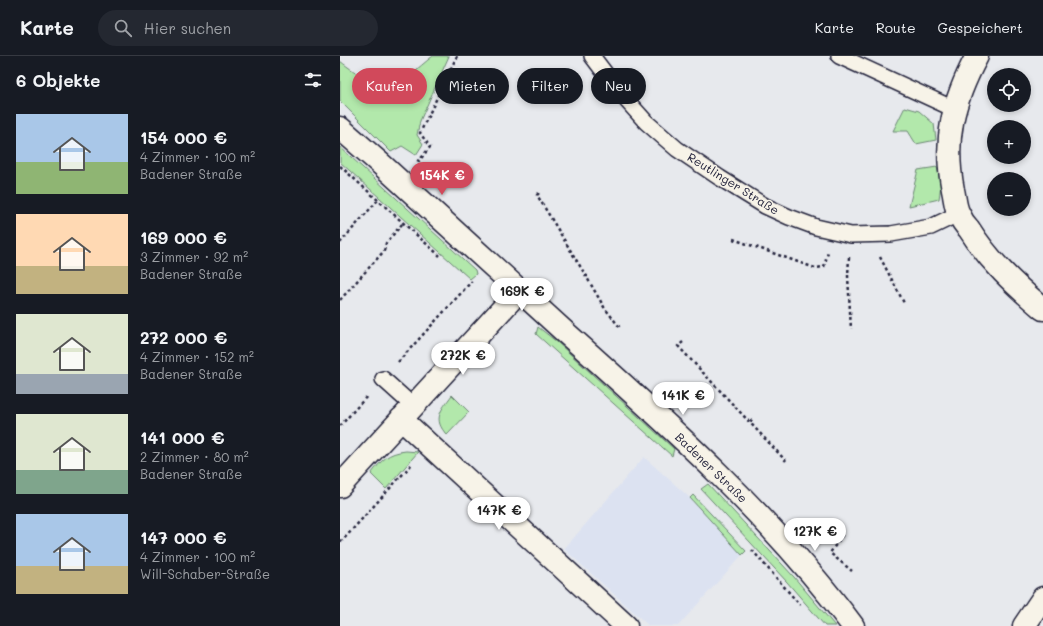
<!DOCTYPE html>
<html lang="de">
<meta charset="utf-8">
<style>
:root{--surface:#171b24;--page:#242831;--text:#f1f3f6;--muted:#9ea1a6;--line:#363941;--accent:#d1495b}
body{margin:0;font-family:Mali,sans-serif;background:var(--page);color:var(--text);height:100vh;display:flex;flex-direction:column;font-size:15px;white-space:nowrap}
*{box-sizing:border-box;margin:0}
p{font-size:13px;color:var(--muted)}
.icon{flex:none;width:22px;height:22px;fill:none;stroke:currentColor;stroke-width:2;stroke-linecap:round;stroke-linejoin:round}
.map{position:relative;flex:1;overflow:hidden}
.details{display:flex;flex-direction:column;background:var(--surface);width:340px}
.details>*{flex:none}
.hud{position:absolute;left:12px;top:12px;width:380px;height:36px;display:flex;gap:8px}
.tools{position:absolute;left:647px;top:12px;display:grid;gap:8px}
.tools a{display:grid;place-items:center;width:44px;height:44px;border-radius:50%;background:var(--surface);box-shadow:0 2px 6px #0003;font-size:20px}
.price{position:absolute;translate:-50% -34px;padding:0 9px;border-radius:14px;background:#fff;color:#222;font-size:13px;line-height:26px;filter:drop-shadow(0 1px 2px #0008)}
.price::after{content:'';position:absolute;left:50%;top:24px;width:12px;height:9px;margin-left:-6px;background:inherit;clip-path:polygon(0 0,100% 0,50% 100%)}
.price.active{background:var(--accent);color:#fff}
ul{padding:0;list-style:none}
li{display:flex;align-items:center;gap:12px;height:100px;padding:0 16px}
li span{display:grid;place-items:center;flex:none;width:112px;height:80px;border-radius:0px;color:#555}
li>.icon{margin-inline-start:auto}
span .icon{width:48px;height:48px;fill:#fffc;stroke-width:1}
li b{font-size:17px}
h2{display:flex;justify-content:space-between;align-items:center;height:48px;padding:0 16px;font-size:17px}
.pill{padding:0 14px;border-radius:18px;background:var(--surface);box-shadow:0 2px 6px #0003;font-size:14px;line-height:36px}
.pill.active{background:var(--accent);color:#fff}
header{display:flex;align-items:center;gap:24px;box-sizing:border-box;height:56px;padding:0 20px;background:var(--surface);border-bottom:1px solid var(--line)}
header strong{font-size:19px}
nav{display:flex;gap:22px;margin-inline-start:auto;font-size:14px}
.search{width:280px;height:36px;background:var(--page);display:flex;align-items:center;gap:10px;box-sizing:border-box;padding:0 14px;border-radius:22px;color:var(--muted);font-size:15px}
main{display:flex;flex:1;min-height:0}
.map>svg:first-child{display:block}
.built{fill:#dce2f1}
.green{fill:#b2e8ab;stroke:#6a8573}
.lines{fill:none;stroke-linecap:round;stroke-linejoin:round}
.lane-casing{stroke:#22223b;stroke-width:18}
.street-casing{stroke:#22223b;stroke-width:25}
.secondary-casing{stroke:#22223b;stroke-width:25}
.path{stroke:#22223b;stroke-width:2.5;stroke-dasharray:3 3;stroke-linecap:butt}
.lane{stroke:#f7f3e8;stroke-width:15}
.street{stroke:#f7f3e8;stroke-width:22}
.secondary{stroke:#f7f3e8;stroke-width:22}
.labels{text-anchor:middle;stroke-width:3;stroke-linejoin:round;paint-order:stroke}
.street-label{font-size:12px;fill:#22223b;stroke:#f7f3e8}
</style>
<header>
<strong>Karte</strong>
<div class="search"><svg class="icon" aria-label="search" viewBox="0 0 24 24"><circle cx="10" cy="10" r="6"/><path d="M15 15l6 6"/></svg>Hier suchen</div>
<nav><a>Karte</a><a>Route</a><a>Gespeichert</a></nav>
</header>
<main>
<section class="details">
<h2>6 Objekte<svg class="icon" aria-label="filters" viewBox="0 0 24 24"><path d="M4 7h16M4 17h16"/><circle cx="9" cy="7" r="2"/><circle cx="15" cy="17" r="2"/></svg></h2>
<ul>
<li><span style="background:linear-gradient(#a9c7e8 60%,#8fb573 0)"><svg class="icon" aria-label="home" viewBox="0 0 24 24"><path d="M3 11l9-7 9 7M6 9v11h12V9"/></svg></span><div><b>154 000 €</b><p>4 Zimmer · 100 m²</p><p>Badener Straße</p></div></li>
<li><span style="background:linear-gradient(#ffd9b3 65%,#c2b280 0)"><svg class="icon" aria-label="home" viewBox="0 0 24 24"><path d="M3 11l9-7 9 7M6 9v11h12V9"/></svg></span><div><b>169 000 €</b><p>3 Zimmer · 92 m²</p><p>Badener Straße</p></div></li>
<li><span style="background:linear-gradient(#dfe7d0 75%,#9aa5b1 0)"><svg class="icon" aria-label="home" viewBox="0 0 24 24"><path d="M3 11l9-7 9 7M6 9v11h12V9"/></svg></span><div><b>272 000 €</b><p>4 Zimmer · 152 m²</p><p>Badener Straße</p></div></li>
<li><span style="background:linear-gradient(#dfe7d0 70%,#7fa58c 0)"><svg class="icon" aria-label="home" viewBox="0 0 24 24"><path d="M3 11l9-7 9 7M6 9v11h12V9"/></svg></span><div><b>141 000 €</b><p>2 Zimmer · 80 m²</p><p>Badener Straße</p></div></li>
<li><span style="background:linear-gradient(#a9c7e8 65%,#c2b280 0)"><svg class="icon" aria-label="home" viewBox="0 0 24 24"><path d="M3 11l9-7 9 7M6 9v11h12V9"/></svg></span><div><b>147 000 €</b><p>4 Zimmer · 100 m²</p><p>Will-Schaber-Straße</p></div></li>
</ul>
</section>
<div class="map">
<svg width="703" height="570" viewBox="0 0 703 570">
<rect width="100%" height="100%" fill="#e7e9ed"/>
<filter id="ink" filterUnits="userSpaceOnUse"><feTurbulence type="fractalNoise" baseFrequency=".025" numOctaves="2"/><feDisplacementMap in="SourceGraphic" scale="8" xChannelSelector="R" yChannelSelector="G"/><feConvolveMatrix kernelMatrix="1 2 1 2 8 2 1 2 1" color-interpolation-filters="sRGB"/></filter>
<g filter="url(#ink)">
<path class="built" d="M 304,401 L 350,442 L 402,499 L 338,570 L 309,570 L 224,493 Z"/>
<path class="green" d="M 93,0 L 109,0 L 80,65 L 77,79 L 83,88 L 76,99 L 62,90 L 51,96 L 0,45 L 0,5 C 18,19 37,32 61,24 C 68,22 86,5 93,0 Z
M 565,51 L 579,55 L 594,68 L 596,84 L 576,88 L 568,75 L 553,75 Z
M 0,91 L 135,214 L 136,218 L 130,223 L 0,106 Z
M 597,111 L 601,129 L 599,143 L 569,150 L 578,114 Z
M 198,271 L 217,286 L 334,393 L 332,400 L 196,278 Z
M 112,339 L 129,356 L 107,379 C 92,363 101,354 112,339 Z
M 66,395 L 78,396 L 46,433 L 31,418 C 42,404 47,397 66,395 Z
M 368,428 L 454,521 L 495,570 L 485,570 L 447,526 L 361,433 Z
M 353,439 L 406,495 L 402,499 L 350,442 Z"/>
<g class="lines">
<g class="lane-casing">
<path id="lane" d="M 252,0 L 280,37 L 306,66 L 337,93 L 380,122 L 425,150 L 449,161 L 476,171 L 511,179 L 551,178 L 591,171 L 618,158
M 499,0 L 614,53
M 43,323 L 73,350"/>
</g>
<g class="street-casing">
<path id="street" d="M 637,0 C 613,45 603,83 613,134 C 615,142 615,151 619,158 C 621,163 625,169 629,173 C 649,205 675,229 703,253
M 0,72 L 42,109 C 104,165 164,221 226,277 C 328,368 431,460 513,570
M 61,363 L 286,570
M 0,430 L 179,235"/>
</g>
<g class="secondary-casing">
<path id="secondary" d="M 684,570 L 703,542"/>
</g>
<path class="path" d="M 77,104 L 79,105 L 90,91 L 80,77 L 117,0
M 0,110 L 100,200
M 199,137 L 197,139 L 246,220
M 393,183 L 475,212 L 484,211 L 488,196
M 0,187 L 38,144
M 509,201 L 508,220 L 511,273
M 540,201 L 564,247
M 248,220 L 246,220 L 264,251 L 281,273
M 0,244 L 44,195 L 46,187 L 63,167
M 343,286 L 338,290 L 446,405
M 58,306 L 132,225
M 410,366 L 414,363
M 0,370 L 28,339
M 489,464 L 487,467 L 503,478 L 490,497 L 512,515
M 0,484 L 2,485 L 72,408
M 412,494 L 460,549"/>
<use href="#lane" class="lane"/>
<use href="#street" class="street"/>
<use href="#secondary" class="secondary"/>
</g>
</g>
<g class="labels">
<g class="street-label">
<text transform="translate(393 128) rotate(32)" y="4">Reutlinger Straße</text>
<text transform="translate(371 412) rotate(44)" y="4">Badener Straße</text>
</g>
</g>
</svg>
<div class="tools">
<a><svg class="icon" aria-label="locate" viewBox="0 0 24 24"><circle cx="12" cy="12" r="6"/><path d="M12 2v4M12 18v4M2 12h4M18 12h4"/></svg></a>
<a>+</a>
<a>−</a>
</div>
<b class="price active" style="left:102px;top:140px">154K €</b>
<b class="price" style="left:182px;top:256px">169K €</b>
<b class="price" style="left:123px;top:320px">272K €</b>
<b class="price" style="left:343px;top:360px">141K €</b>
<b class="price" style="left:159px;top:475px">147K €</b>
<b class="price" style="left:475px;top:496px">127K €</b>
<div class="hud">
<a class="pill active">Kaufen</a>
<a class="pill">Mieten</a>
<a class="pill">Filter</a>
<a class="pill">Neu</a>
</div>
</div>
</main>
